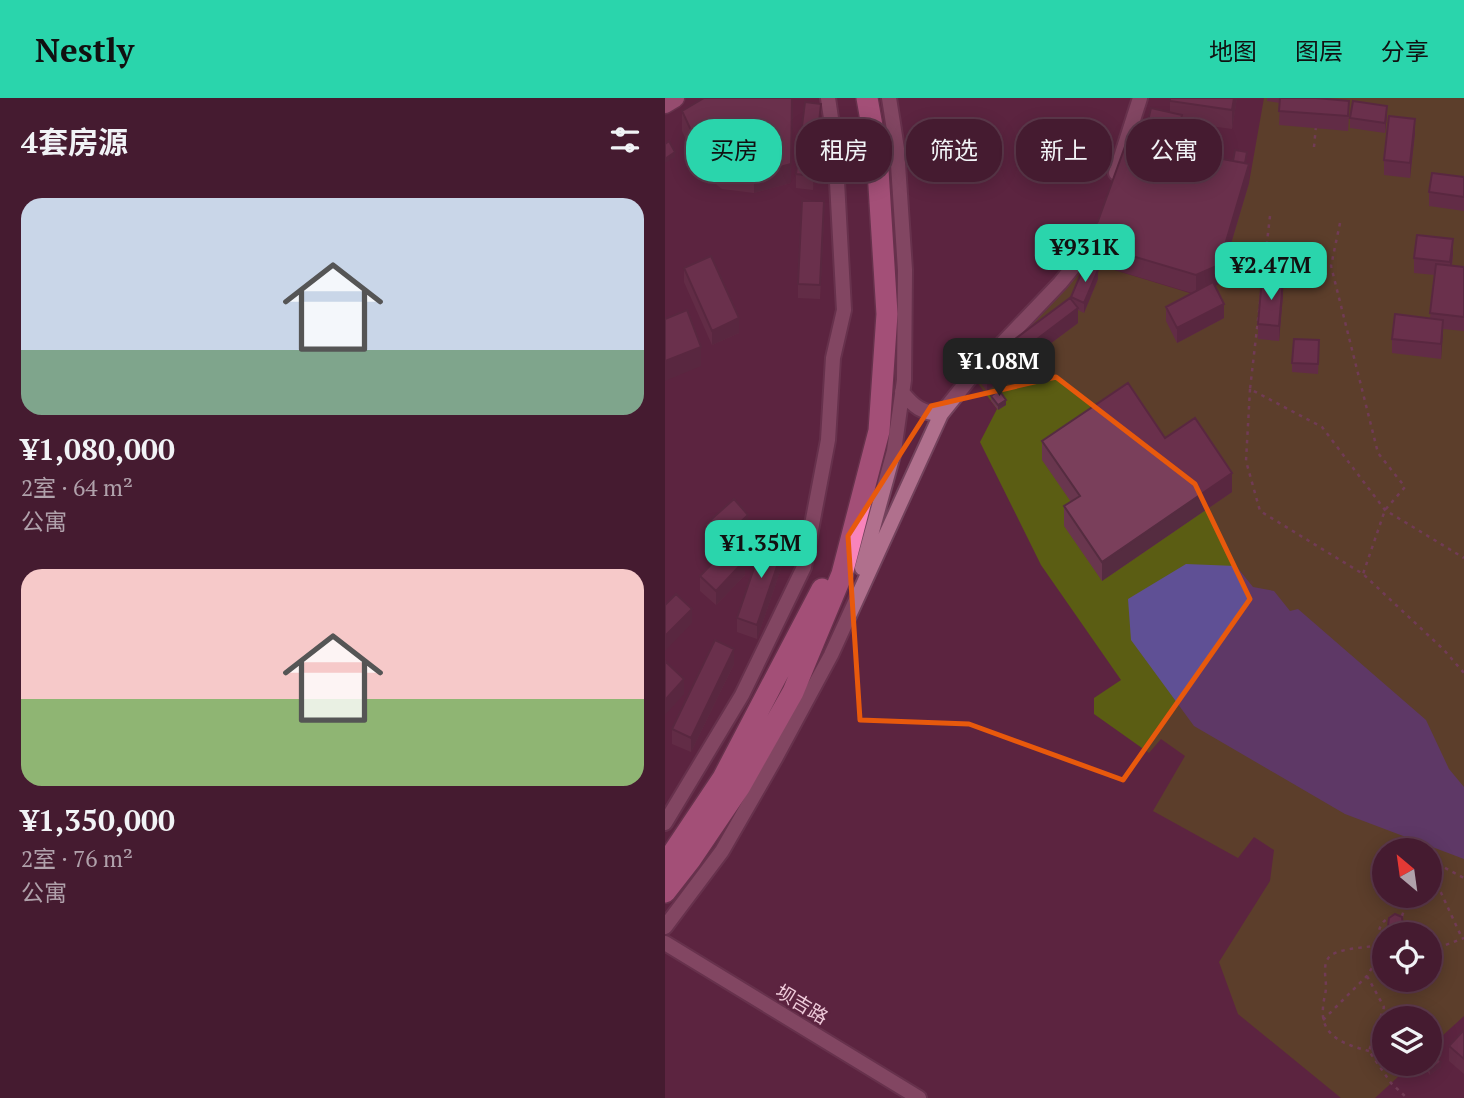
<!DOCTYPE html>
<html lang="zh">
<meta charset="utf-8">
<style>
:root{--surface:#451b30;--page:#4c2438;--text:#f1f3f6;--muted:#b0a1ab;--line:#5d394c;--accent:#2ad5ac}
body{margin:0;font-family:"PT Serif","Noto Sans SC",serif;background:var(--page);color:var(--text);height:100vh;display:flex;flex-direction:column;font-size:26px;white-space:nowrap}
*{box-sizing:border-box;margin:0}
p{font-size:23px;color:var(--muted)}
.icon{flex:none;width:38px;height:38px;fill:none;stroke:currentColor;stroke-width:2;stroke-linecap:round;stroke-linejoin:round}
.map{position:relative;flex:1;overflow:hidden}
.side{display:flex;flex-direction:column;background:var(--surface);width:665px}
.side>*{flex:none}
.top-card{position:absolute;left:21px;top:21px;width:665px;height:63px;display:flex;gap:14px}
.needle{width:46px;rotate:331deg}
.controls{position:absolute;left:707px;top:740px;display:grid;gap:14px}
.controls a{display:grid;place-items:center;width:70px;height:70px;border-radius:50%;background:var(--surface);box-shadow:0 4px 18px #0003,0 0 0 2px var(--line);font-size:35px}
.price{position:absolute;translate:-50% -60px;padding:0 16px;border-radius:14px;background:var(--accent);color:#111;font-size:23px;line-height:46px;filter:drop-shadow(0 2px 4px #0008)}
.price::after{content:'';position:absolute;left:50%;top:42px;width:21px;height:16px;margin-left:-10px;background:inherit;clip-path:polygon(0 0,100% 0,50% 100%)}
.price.current{background:#222;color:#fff}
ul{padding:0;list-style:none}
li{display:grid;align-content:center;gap:14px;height:371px;padding:0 21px}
li span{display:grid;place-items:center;height:217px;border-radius:21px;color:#555}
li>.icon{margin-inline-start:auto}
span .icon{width:126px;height:126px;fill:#fffc;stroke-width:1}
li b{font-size:30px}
h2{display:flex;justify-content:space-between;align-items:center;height:84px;padding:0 21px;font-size:30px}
.tag{padding:0 24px;border-radius:28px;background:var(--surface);box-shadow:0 4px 18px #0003,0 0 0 2px var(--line);font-size:24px;line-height:63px}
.tag.current{background:var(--accent);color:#111}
header{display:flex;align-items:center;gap:42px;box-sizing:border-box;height:98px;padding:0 35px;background:var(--accent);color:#111}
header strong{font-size:33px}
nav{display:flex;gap:38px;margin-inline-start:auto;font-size:24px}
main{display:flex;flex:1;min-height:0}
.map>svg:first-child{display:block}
.green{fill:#5b5d13;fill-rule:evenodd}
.water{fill:#5f5095}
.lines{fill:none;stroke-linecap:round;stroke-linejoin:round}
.minor-casing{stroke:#73425c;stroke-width:18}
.major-casing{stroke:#73425c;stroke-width:21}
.highway-casing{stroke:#73425c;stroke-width:24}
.path{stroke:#89576f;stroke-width:2.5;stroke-dasharray:3.5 5;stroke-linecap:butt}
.minor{stroke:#b0708d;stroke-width:14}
.major{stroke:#db7ca9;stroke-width:18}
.highway{stroke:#f884bb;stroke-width:21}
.wall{fill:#69364e}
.shaded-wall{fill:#552c40}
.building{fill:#7a3f5b;stroke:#552c40;stroke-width:2}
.marked{fill:none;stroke:#e8590c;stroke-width:5;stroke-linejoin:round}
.labels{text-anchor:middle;stroke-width:5;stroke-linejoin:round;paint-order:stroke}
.street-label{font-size:19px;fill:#efcbda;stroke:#5c2440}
</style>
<header>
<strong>Nestly</strong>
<nav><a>地图</a><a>图层</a><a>分享</a></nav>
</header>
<main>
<section class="side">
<h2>4套房源<svg class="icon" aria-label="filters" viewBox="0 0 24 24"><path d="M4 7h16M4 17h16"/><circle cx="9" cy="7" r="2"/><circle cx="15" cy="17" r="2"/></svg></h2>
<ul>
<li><span style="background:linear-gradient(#c9d6e8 70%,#7fa58c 0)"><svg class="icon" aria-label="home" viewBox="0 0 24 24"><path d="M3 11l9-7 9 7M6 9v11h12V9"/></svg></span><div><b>¥1,080,000</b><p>2室 · 64 m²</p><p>公寓</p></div></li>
<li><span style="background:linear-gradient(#f6c9c9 60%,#8fb573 0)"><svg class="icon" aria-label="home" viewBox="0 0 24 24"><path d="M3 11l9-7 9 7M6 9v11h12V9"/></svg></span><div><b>¥1,350,000</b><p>2室 · 76 m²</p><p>公寓</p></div></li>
</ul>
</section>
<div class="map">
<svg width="799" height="1000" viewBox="0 0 799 1000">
<rect width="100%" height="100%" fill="#5c2440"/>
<path class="green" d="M 599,0 L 799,0 L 799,918 L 765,949 L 765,920 L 719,920 L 719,966 L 747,966 L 710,1000 L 676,1000 L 573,916 L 554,864 L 605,783 L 609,752 L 589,739 L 573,760 L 488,713 L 520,658 L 496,641 L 484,655 L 429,616 L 429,600 L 456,582 L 376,467 L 315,344 L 332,311 L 309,280 L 420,163 L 531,197 L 584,85 ZM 719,752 L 765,752 L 765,798 L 719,798 ZM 719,836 L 765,836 L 765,882 L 719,882 Z"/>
<path class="water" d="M 521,466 L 571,468 L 588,489 L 609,493 L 625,513 L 633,511 L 761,622 L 784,671 L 799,689 L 799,761 L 680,716 L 529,628 L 466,542 L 463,501 Z"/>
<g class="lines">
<g class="minor-casing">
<path id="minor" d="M 451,75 L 475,0
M 237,294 C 249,309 257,315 276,316
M 197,470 L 229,353 L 239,282 L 240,172 L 232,51 L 224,0
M 0,725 L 77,597 L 139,469 L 163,342 L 168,260 L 179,212 L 170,47 L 163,0
M 0,829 L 57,753 L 111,659 L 166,557 L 276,316 L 309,275 L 395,185 L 409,168 L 428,137
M 0,845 L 254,1000"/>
</g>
<g class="major-casing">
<path id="major" d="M 0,6 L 10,0"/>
</g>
<g class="highway-casing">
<path id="highway" d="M 0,767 L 58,680 L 157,491
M 0,794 L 25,762 L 75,688 L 128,594 L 177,476 L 214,333 L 222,216 L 212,56 L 202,0"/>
</g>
<path class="path" d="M 649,49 L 651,28
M 605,118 L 585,291 L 657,329 L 720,412 L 799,460
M 675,125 L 666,168 L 713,355 L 740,389 L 720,412 L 698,476
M 599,164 L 665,168
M 585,291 L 581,363 L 595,413 L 698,476 L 779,552 L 799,575
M 765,762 L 799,780
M 765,771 L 797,840
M 735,818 L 746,826 L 749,836
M 737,818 L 744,798
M 718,848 C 710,835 714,822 729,818
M 765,853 L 799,840
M 702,878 L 719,909 L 704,953 L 726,985 L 742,1000
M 658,922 L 702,878 L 719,850
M 704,953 C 681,947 655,939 658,910 C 658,903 661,896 661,889 C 661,879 657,866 665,858 C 674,850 706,849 718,847"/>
<use href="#minor" class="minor"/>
<use href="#major" class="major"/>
<use href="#highway" class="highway"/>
</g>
<path class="wall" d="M 505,0 L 572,0 L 567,31 L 517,24 L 517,32 L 512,52 L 582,65 L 584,85 L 554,186 L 550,188 L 559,220 L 512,245 L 501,223 L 501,209 L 527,195 L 420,163 L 420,144 L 479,46 L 479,40 L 505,14 Z
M 602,0 L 651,0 L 684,17 L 683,33 L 614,27 L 615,5 L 602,3 Z
M 17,13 L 126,85 L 89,95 L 57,91 L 37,75 L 17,33 Z
M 722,17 L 720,35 L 685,30 L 685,20 Z
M 156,21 L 148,92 L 131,90 L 131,76 Z
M 750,35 L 745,80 L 719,77 L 719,62 Z
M 799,79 L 799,113 L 764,108 L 764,94 Z
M 159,118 L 155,201 L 133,200 L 133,186 Z
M 788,156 L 787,168 L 799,169 L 799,233 L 778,231 L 776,261 L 727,255 L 727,241 L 765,220 L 770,177 L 749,175 L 749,160 Z
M 19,170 L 74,235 L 47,247 L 19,184 Z
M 433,181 L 419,215 L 413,212 L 413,225 L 322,293 L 314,283 L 314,268 L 406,201 L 406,199 Z
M 618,197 L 614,243 L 593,241 L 593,226 Z
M 654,252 L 653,276 L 627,274 L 627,265 Z
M 326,298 L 341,307 L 333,312 L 326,303 Z
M 500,340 L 567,394 L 437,483 L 399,428 L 399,408 L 406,404 L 377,362 L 377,343 Z
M 40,427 L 83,432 L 65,449 L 80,477 L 51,507 L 35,493 L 35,478 L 55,458 L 40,442 Z
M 120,459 L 92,541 L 72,534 L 72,520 Z
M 69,566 L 26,654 L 7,646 L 7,631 Z
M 723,828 L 738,836 L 723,836 Z
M 799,932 L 799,976 L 784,963 L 784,948 Z
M 758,966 L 765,966 L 776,969 L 765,977 L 758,968 Z"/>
<path class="shaded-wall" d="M 128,0 L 126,85 L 89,95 L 89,76 Z
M 569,0 L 572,0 L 567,31 L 567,12 Z
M 156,6 L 156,21 L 148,92 L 148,78 Z
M 722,8 L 722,17 L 720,35 L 720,25 Z
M 517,17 L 517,32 L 509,62 L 509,47 Z
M 750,21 L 750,35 L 745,80 L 745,65 Z
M 10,54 L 10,59 L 0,65 L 0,61 Z
M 584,66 L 584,85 L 554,186 L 531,197 L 531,177 Z
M 788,141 L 788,156 L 785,179 L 785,164 Z
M 433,172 L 433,181 L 419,215 L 419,205 Z
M 618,182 L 618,197 L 614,243 L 614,228 Z
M 559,206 L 559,220 L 512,245 L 512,230 Z
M 413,210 L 413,225 L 322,293 L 322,279 Z
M 74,220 L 74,235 L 47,247 L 47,233 Z
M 778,222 L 778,236 L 776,261 L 776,246 Z
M 36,249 L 36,268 L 0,283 L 0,263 Z
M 341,302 L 341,307 L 333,312 L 333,307 Z
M 567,375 L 567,394 L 437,483 L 437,464 Z
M 83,417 L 83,432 L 55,458 L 55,443 Z
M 120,445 L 120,459 L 92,541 L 92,527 Z
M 80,462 L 80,477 L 51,507 L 51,493 Z
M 27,511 L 27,525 L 0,553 L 0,538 Z
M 69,551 L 69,566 L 26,654 L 26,640 Z
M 19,581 L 19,596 L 0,617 L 0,602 Z
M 738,830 L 738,836 L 728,836 L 728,833 Z
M 776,964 L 776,969 L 765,977 L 765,972 Z"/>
<path class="building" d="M 39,0 L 127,0 L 126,66 L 89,76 L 57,72 L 37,56 L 17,13 Z
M 505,0 L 569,0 L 567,12 L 505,3 Z
M 615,0 L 651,0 L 684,3 L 683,18 L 614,13 Z
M 688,3 L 722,8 L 720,25 L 685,20 Z
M 140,4 L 156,6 L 148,78 L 131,76 Z
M 486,10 L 517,17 L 509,47 L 479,40 Z
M 724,18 L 750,21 L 745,65 L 719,62 Z
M 4,43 L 10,54 L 0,61 L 0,46 Z
M 462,43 L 584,66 L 554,167 L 531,177 L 420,144 L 433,123 Z
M 570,52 L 582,54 L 580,65 L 568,63 Z
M 767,75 L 799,79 L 799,99 L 764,94 Z
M 137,103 L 159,103 L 155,187 L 133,186 Z
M 752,137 L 788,141 L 785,164 L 749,160 Z
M 46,158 L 74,220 L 47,233 L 19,170 Z
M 420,166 L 433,172 L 419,205 L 406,199 Z
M 771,166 L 799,169 L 799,219 L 765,215 Z
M 597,180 L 618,182 L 614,228 L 593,226 Z
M 548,184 L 559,206 L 512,230 L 501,209 Z
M 405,200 L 413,210 L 322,279 L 314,268 Z
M 22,212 L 36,249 L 0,263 L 0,221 Z
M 730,216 L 778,222 L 776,246 L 727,241 Z
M 629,241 L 654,242 L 653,266 L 627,265 Z
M 463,285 L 500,340 L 530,320 L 567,375 L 437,464 L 399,408 L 415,398 L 377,343 Z
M 334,292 L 341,302 L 333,307 L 326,298 Z
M 69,401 L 83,417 L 55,443 L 40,427 Z
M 100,438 L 120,445 L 92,527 L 72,520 Z
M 64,448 L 80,462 L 51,493 L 35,478 Z
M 11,496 L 27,511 L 0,538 L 0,507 Z
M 50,542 L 69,551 L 26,640 L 7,631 Z
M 0,563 L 19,581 L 0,602 Z
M 730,816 L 737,819 L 738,830 L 728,833 L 723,828 L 724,820 Z
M 799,932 L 799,961 L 784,948 Z
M 769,955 L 776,964 L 765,972 L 761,966 L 765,966 L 765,958 Z"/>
<path d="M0 0H799V1000H0ZM 391,279 L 530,386 L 585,501 L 458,682 L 304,626 L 195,622 L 183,438 L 266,308 Z" fill="#5c2440" fill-opacity=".55" fill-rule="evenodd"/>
<path class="marked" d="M 391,279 L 530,386 L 585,501 L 458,682 L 304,626 L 195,622 L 183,438 L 266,308 Z"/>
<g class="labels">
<g class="street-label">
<text transform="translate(137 906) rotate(31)" y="7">坝吉路</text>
</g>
</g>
</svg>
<div class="controls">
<a><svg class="needle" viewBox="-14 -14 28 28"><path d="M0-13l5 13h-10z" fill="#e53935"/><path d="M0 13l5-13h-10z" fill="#b0a1ab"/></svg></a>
<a><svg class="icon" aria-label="locate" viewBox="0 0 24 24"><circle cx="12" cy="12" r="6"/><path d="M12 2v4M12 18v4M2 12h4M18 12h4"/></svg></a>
<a><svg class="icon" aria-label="layers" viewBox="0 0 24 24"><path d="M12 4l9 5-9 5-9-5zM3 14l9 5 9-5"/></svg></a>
</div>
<b class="price" style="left:420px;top:186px">¥931K</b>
<b class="price" style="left:606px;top:204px">¥2.47M</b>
<b class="price current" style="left:334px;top:300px">¥1.08M</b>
<b class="price" style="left:96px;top:482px">¥1.35M</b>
<div class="top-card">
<a class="tag current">买房</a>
<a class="tag">租房</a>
<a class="tag">筛选</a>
<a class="tag">新上</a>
<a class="tag">公寓</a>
</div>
</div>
</main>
